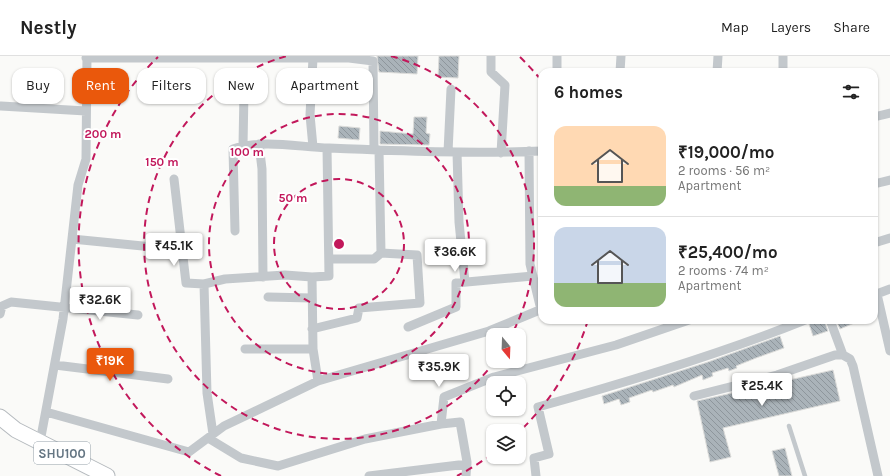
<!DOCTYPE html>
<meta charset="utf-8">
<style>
:root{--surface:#fff;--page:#f6f6f6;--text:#222;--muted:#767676;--line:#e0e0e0;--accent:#ea580c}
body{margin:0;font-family:Karla,sans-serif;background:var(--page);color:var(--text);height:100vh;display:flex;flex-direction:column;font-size:15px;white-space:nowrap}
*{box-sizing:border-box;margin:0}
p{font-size:13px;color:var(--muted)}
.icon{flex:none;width:22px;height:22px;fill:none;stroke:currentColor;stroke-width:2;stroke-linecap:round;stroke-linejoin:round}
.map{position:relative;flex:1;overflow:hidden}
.details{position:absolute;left:538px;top:12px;width:340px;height:256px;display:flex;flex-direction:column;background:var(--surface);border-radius:12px;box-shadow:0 1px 3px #0004}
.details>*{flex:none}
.top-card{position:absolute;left:12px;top:12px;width:380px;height:36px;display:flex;gap:8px}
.needle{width:26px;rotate:161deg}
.fabs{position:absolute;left:486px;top:272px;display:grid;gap:8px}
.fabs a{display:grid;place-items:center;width:40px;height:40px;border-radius:8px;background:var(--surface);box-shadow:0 1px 3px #0004;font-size:20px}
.price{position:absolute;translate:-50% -34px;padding:0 9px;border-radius:4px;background:#fff;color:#222;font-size:13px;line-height:26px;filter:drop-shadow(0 1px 2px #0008)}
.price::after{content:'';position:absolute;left:50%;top:24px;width:12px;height:9px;margin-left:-6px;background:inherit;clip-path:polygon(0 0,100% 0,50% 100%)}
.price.selected{background:var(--accent);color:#fff}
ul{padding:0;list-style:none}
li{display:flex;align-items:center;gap:12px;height:100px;padding:0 16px}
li+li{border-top:1px solid var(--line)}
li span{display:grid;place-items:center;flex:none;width:112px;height:80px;border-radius:12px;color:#555}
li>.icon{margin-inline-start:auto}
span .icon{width:48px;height:48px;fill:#fffc;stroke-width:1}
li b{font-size:17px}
h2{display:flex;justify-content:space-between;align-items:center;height:48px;padding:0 16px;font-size:17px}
.tag{padding:0 14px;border-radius:12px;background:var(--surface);box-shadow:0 1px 3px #0004;font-size:14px;line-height:36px}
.tag.selected{background:var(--accent);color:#fff}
header{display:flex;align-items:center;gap:24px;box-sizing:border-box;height:56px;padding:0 20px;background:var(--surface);border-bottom:1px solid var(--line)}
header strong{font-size:19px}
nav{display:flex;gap:22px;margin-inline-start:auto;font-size:14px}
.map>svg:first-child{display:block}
.building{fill:url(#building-back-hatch);stroke:#dcdcda}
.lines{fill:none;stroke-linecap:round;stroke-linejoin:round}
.primary-casing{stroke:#b5babe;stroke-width:17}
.lane{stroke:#c3c8cc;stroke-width:4.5}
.street{stroke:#c3c8cc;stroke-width:9}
.primary{stroke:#fff;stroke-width:15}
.ring{fill:none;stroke:#c2185b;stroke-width:2;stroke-dasharray:7 5}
.labels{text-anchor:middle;stroke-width:4;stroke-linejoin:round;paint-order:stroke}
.shield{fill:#fff;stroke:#939fa8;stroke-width:1}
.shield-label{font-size:13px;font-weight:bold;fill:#657683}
.centre{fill:#c2185b;stroke:#fff;stroke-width:2}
.ring-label{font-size:12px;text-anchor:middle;font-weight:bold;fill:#c2185b;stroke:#fff;stroke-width:4;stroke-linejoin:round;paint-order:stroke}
</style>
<header>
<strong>Nestly</strong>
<nav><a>Map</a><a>Layers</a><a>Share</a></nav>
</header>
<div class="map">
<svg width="890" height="420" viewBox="0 0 890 420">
<defs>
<pattern id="building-back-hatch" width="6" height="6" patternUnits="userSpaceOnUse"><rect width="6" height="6" fill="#aab3b9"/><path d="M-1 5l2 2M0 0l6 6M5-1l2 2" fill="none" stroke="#8e969c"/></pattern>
</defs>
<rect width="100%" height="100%" fill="#fafaf8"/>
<path class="building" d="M 377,0 L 418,0 L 417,18 L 379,16 Z
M 439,0 L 459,0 L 458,22 L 438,21 Z
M 414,61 L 427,61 L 426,77 L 430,78 L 429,89 L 380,88 L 380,75 L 413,78 Z
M 339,70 L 360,72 L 359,84 L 338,82 Z
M 813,264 L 824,264 L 828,275 L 813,280 L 809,268 Z
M 836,264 L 859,264 L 859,265 L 840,273 Z
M 780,280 L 784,292 L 756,302 L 736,310 L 737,312 L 729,315 L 728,312 L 712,317 L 713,320 L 703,324 L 702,319 L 674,331 L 673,329 L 653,336 L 652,334 L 629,342 L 630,346 L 621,349 L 619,343 L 604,348 L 602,340 L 708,306 Z
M 833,314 L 840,345 L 723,372 L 731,401 L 710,406 L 697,345 Z
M 785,392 L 792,420 L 779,420 L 772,395 Z"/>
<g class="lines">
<g class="primary-casing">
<path id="primary" d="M 0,361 L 16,374 L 107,420"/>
</g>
<path class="lane" d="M 789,370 L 805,420"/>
<path class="street" d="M 491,0 L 491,16 L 505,29 L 501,97
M 783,0 L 783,16
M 86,2 L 349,2 L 373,5 L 374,94
M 313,2 L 310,59 L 313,91
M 557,16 L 557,0
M 620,16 L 621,0
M 717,16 L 718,0
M 1,50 L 86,55
M 874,61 L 890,57
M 259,88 L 262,113 L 263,221
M 243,90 L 244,35
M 529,95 L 530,208 L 541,254
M 448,96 L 451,33
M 457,96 L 459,166 L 465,226
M 174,123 L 186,227 L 204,228 L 225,223 L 285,219 L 312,221
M 874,128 L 890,124
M 235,175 L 233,93 C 263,83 298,91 329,92 C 400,95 471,98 542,95
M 72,183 L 183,194
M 874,187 L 890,182
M 329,203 L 374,203 L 381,197 L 379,94
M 204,228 L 207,337 L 213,378
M 877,238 L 890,295
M 874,239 L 890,233
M 268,241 L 312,242
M 0,258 L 2,250 L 11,246 L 138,259
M 830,264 L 843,299
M 408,271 L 456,251 L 456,227 L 533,220
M 312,273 L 357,262 L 359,252 L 420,247 L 417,199 L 381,197
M 245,293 L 313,293
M 55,309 L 168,323
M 318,325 L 313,293 L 312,221 L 329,220 L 327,92
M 694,340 L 777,319 L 835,299 L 843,299 L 850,303 L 853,310 L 878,420
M 46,356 L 189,396 L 224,370 L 318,325 L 489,275 L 542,253
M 441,368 L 460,366 L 467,406 L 466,420
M 208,382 L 241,402 L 278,410 L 365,383 L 441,368 L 444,341 L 494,321 L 616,289 L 689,264
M 40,386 L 63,263 L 78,129 L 86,103 L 87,0
M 369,420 L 467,408
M 536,420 L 534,402 L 549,398 L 538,351 C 628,326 718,299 805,264"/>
<use href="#primary" class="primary"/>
</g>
<g class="ring">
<circle cx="339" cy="188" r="65"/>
<circle cx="339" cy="188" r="130"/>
<path d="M495 305A195 195 0 1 1 287 0M391 0A195 195 0 0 1 512 278"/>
<path d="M588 264A260 260 0 0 1 520 375M492 398A260 260 0 0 1 457 420M221 420A260 260 0 0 1 158 1M520 1A260 260 0 0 1 541 24"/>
</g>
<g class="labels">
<rect class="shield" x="34" y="386" width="56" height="22" rx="3"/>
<g class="shield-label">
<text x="62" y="402">SHU100</text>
</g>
</g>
<circle cx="339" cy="188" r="6" class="centre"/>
<g class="ring-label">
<text x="103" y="82">200 m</text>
<text x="247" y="100">100 m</text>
<text x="162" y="110">150 m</text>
<text x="293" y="146">50 m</text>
</g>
</svg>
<div class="fabs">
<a><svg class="needle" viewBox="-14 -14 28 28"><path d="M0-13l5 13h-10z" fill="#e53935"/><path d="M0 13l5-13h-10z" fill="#767676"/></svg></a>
<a><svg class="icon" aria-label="locate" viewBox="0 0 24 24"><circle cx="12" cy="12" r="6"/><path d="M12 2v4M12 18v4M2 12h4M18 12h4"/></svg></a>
<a><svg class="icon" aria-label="layers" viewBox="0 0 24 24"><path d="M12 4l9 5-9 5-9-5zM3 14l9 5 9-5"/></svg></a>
</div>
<b class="price" style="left:174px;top:211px">₹45.1K</b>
<b class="price" style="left:455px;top:217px">₹36.6K</b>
<b class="price" style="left:100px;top:265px">₹32.6K</b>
<b class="price selected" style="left:110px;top:326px">₹19K</b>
<b class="price" style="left:439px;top:332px">₹35.9K</b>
<b class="price" style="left:762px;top:351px">₹25.4K</b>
<div class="top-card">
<a class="tag">Buy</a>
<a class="tag selected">Rent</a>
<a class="tag">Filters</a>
<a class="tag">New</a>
<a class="tag">Apartment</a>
</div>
<section class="details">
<h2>6 homes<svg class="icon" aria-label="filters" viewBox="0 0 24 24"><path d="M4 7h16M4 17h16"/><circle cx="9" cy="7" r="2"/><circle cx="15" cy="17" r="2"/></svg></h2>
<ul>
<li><span style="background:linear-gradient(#ffd9b3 75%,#8fb573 0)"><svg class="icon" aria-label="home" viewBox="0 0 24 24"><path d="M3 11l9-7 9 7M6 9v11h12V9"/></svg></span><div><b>₹19,000/mo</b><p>2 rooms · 56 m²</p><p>Apartment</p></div></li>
<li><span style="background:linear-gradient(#c9d6e8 70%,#8fb573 0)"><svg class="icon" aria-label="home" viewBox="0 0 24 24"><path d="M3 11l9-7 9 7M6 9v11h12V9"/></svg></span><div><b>₹25,400/mo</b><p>2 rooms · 74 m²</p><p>Apartment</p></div></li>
</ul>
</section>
</div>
